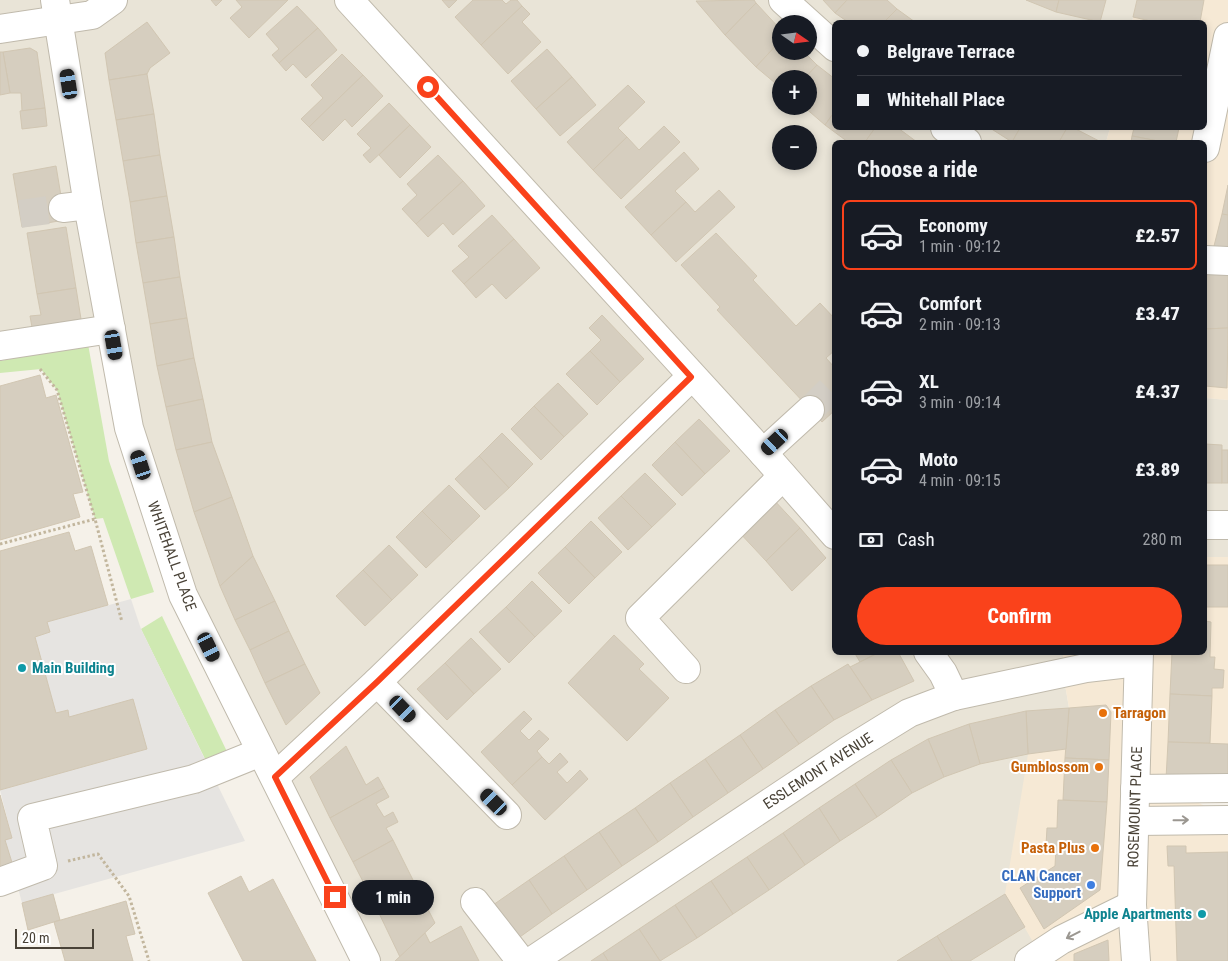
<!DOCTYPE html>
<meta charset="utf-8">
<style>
body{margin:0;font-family:"Roboto Condensed",sans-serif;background:#242831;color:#f1f3f6;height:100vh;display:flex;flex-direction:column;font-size:19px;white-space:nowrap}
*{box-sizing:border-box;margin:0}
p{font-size:16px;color:#9ea1a6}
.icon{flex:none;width:28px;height:28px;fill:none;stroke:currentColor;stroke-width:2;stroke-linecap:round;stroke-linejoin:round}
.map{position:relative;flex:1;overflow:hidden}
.details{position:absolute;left:832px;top:140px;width:375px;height:515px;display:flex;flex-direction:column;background:#171b24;border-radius:8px;box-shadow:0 2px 8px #0003}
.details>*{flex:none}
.hud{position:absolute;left:832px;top:20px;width:375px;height:110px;border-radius:8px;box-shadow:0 2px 8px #0003;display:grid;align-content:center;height:110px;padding:0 25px;background:#171b24}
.needle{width:32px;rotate:104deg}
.fabs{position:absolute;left:772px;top:15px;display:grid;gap:10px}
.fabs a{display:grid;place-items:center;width:45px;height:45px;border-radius:50%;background:#171b24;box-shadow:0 2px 8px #0003;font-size:25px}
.scale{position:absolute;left:15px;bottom:12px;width:79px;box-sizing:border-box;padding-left:5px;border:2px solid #494237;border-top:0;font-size:14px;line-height:18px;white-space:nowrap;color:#494237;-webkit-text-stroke:4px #fff;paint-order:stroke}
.end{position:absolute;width:22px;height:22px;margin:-11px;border:6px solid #fa421b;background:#fff;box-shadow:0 0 0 2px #fff}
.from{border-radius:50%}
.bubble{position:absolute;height:35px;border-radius:18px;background:#171b24;box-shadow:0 2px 8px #0003;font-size:16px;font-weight:800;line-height:35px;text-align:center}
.car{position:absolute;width:15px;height:30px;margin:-15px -8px;border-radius:6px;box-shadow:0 0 4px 1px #0007;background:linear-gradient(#222 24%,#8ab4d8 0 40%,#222 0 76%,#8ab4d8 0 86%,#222 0)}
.hud b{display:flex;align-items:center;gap:18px;height:48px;font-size:19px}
.hud b+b{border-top:1px solid #363941}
.hud i{width:12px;height:12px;background:#f1f3f6}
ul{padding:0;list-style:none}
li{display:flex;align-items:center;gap:15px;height:70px;margin:0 10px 8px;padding:0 15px;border:2px solid transparent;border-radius:8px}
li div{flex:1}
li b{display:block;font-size:19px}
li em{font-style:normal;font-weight:800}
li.active{border-color:#fa421b}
li>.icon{width:45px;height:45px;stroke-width:1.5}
h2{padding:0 25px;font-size:22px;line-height:60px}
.pay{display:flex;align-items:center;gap:12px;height:55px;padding:0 25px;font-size:19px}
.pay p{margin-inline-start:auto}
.action{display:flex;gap:10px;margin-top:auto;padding:10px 25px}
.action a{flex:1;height:58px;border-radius:30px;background:#fa421b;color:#fff;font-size:20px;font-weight:800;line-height:58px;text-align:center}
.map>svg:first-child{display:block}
.residential{fill:#e9e4d7;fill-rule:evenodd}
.commercial{fill:#f6e9d5}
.green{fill:#cfe9b2}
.parking{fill:#e6e4e1}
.building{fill:#d6cebf;stroke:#d1c6b2}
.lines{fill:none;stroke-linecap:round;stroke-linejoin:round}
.minor-tunnel{stroke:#d3cec5;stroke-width:28;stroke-dasharray:28 14;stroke-linecap:butt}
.minor-casing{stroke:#c0baac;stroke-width:30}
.path{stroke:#c2b69d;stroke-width:3;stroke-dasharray:2.5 2.5;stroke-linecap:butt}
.minor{stroke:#fff;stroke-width:28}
.oneway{stroke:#9b9791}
.route{stroke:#fa421b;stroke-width:6}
.culture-dot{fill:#0f9aa8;stroke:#fff;stroke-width:2}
.food-dot{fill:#e8710a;stroke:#fff;stroke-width:2}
.shop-dot{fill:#3f7fe0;stroke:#fff;stroke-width:2}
.labels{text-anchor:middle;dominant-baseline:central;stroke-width:4;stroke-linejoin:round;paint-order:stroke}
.street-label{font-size:15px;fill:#494237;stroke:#fff}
.culture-label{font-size:15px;font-weight:bold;fill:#0d838f;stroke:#fff;text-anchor:start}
.food-label{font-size:15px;font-weight:bold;fill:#c56008;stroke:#fff;text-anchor:end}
.shop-label{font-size:15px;font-weight:bold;fill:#366cbe;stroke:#fff;text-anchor:end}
</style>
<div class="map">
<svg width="1228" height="961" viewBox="0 0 1228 961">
<rect width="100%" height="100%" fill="#f5f1e9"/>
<g class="residential">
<path d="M0,0H1137L1132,22H835V128H1110L1106,142H835V652L1063,653V673L1069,708L1066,749L1025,927L1040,954L1042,961H365L183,595L111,329L0,346ZM781,24H809V51H781ZM781,79H809V106H781ZM781,134H809V161H781Z"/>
<polygon points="1205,398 1228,400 1228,557 1205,557"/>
</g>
<g class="commercial">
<polygon points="1137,0 1228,0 1228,400 1205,398 1205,142 1106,142 1110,128 1205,128 1205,22 1132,22"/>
<polygon points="1205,557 1228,557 1228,784 1160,783 1228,818 1228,961 1042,961 1040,954 1005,894 1028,754 1066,749 1069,708 1063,673 1063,653 1205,652"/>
</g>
<g class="green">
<polygon points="88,344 109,461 154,592 131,599 103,518 95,519 57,390 41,369 0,373 0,361"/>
<polygon points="162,616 231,760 210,769 141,629"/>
</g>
<polygon class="parking" points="131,599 141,629 245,841 22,903 5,840 12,838 0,790 146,749 69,717 67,710 56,713 35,637 50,632 47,622"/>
<g class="building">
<polygon points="211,0 222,0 216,6"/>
<polygon points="236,0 288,0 249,38 230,18 242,7"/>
<polygon points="442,0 457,0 449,8"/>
<polygon points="473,0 502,0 506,4 511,0 517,0 522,6 481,45 455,17"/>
<polygon points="754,0 756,3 725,35 696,1"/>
<polygon points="823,0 847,0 835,13"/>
<polygon points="847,0 887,0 897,9 884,22 848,22 835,13"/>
<polygon points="1026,0 1059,0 1056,12"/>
<polygon points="1059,0 1106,0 1100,22 1056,12"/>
<polygon points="1137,0 1204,0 1200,22 1155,22 1133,17"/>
<polygon points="756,3 781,30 781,40 756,67 725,35"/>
<polygon points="297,6 318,28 279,63 272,55 279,49 266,34"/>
<polygon points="522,6 530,14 522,22 541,42 508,74 481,45"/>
<polygon points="897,9 915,22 884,22"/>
<polygon points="147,22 170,53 150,68 147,74 109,80 105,53"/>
<polygon points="318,28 337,50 306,78 293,64 286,71 279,63"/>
<polygon points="781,40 781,51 803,51 817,65 804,79 781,79 781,88 756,67"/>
<polygon points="30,48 37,52 45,108 22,111 21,93 10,93 3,52"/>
<polygon points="547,49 572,77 536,109 511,81"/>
<polygon points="0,52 3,52 10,93 0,95"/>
<polygon points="342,54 363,75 309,127 301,119 323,98 311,85"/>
<polygon points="817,65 835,79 835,111 825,125 803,106 809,106 809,79 804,79"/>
<polygon points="147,74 154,114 116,120 109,80"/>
<polygon points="363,75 383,96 352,127 345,119 323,141 309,127"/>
<polygon points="572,77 596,105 560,136 536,109"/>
<polygon points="628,85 645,102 618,128 627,137 593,170 567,142"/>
<polygon points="389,103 410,125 370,163 363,155 371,148 357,134"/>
<polygon points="45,108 47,126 22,129 20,111"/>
<polygon points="835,111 835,128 875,128 865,142 848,142 825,125"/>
<polygon points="154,114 160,155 123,161 116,120"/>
<polygon points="410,125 431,147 400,178 379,155"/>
<polygon points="664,126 680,142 621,199 593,170 627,137 639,150"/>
<polygon points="875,128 898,128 917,142 865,142"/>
<polygon points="990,128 1020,128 1012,142"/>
<polygon points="1020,128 1067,128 1059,142 1012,142"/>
<polygon points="1067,128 1074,128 1101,142 1059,142"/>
<polygon points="1134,128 1179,128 1176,142 1163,142 1132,136"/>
<polygon points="1132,136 1163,142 1131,142"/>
<polygon points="684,152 699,169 675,191 686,202 651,235 625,207"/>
<polygon points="160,155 167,196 130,202 123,161"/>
<polygon points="438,155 463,181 416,224 402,209 417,195 407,184"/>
<polygon points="56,166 65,220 22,227 13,174"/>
<polygon points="463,181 485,206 453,235 443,223 428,237 416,224"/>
<polygon points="1228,185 1228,215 1222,214"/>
<polygon points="719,190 735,207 676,262 651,235 686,202 695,212"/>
<polygon points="167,196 174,237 136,243 130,202"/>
<polygon points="1222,214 1228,215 1228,250 1213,250"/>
<polygon points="492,215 514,239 464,284 452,271 469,257 458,246"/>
<polygon points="66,227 76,288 37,294 27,233"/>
<polygon points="716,233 757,276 753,280 796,326 820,303 835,319 835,350 826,358 835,368 835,410 822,422 717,310 720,307 681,265"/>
<polygon points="174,237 180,277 143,283 136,243"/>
<polygon points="514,239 540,268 506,299 492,284 476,298 464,284"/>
<polygon points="1208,269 1228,270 1228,328 1205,329 1205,285"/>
<polygon points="180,277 187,318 150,324 143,283"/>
<polygon points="76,288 81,319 32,327 30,316 41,315 37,294"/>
<polygon points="602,315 644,359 620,382 590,351 601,340 589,328"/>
<polygon points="187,318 194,358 157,366 150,324"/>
<polygon points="1228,328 1227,388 1205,386 1205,329"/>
<polygon points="590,351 620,382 597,405 566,374"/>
<polygon points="194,358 203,399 166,407 157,366"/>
<polygon points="40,375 46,398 56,395 83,492 73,494 80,517 0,540 0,386"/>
<polygon points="558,383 588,414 564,437 534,406"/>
<polygon points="203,399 212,442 176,450 166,407"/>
<polygon points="534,406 564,437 541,460 511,429"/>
<polygon points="699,419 730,451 705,474 675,442"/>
<polygon points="502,433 533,464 509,488 479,456"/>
<polygon points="212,442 232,497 194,512 176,450"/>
<polygon points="675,442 705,474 682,496 652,465"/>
<polygon points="1205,444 1222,445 1222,483 1205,483"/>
<rect x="1222" y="450" width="6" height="33"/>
<polygon points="479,456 509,488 485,510 455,479"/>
<polygon points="645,473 676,504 652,527 621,496"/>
<polygon points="449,485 480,516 453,542 422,511"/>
<polygon points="621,496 652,527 628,550 598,518"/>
<polygon points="232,497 253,556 220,586 194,512"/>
<polygon points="773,499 800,528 766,561 738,531"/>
<polygon points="422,511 453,542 426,568 396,537"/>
<polygon points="591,521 622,552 595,578 565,547"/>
<polygon points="800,528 826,558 792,591 766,561"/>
<polygon points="69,532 75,551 91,546 108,605 47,622 50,632 35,637 56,713 68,710 69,717 133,699 147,749 0,790 0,551"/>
<polygon points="389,545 418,575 392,600 363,570"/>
<polygon points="565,547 595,578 569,604 538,573"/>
<polygon points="253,556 275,601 235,620 220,586"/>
<rect x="1205" y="565" width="23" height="42"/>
<polygon points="363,570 392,600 365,626 336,596"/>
<polygon points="532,581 562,611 535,637 506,607"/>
<polygon points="275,601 289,631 250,650 235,620"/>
<polygon points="506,607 535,637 509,663 479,632"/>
<polygon points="1205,621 1211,622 1210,657 1215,657 1214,669 1224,670 1223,688 1212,688 1212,696 1170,694 1172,652 1205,652"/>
<polygon points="289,631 305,664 265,683 250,650"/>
<polygon points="614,635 644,664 639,669 669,698 627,741 568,683"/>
<polygon points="471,638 501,669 474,694 445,663"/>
<polygon points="854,652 880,652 860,662"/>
<polygon points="880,652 898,652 914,681 872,700 850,667"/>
<polygon points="445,663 474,694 447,720 417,689"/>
<polygon points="305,664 320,693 286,725 265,683"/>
<polygon points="848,664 872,700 834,720 811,686"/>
<polygon points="811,686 834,720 799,744 775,710"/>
<polygon points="1170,694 1212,696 1210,743 1168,742"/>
<polygon points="1106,705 1111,712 1109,760 1065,758 1069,708"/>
<polygon points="1069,708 1066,749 1028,754 1026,711"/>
<polygon points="775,710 799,744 763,769 740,735"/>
<polygon points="524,711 532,719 520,731 529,740 539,730 549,739 537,751 542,757 512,785 481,752"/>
<polygon points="1026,711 1028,754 980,764 969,724"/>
<polygon points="969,724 980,764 944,777 928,739"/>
<polygon points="740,735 763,769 728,793 705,759"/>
<polygon points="928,739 944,777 912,793 891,760"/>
<polygon points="1168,742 1228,744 1228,782 1166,779"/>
<polygon points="346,746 366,785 378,777 384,788 330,818 310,777"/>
<polygon points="560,753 568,762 557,772 567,783 580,770 588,779 545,820 512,785 542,757 549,764"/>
<polygon points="1065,758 1109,760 1107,802 1063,800"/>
<polygon points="705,759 728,793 693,817 670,783"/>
<polygon points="891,760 912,793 877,817 855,784"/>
<polygon points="670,783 693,817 658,842 635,808"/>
<polygon points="855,784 877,817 840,841 819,808"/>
<polygon points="384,788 389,797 376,804 384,817 393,812 398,822 386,828 393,840 353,862 330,818"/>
<polygon points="0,795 12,838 5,840 14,869 0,873"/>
<polygon points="1058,800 1107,802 1100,890 1044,929 1020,888 1055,866 1056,847 1046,845 1047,828 1057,828"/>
<polygon points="635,808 658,842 622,866 599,832"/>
<polygon points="819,808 840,841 805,865 783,833"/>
<polygon points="599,832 622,866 587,890 564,856"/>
<polygon points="783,833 805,865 769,890 747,857"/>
<polygon points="393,840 416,886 376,907 353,862"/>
<polygon points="1167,846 1186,846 1186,853 1228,852 1228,961 1177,961 1174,866 1168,866"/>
<polygon points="564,856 587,890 552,914 529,880"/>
<polygon points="747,857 769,890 733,914 711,881"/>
<polygon points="241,876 249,892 273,879 316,961 243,961 208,893"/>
<polygon points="529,880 552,914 517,939 493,905"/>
<polygon points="711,881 733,914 697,938 675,905"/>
<polygon points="416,886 435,923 400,957 376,907"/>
<polygon points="53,894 60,920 28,930 22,903"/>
<polygon points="1005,894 1025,927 970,961 952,961 937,936"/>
<polygon points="126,901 135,934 126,936 133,961 65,961 54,922"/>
<polygon points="675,905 697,938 660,961 639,929"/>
<polygon points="461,926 479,961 395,961 425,933 430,943"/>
<polygon points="639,929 660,961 608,961 603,953"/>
<polygon points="937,936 952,961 897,961"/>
<polygon points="1108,940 1109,961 1074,961 1074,954"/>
<polygon points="603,953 608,961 591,961"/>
</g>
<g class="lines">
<g class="minor-tunnel">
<polyline points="20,214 63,208"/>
<polyline points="810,410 835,385"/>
</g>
<g class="minor-casing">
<g id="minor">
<polyline points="55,0 88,205 129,428 183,595 366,961"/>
<polyline points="349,0 763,453 835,535"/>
<polyline points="783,0 835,47"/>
<polyline points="0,29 92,15 113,0"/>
<polyline points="945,128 967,142"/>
<polyline points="1205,148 1228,37"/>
<polyline points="63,208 88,205"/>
<polyline points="1205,260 1228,261"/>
<polyline points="0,346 111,329"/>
<polyline points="763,453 810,410"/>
<polyline points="1205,525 1228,525"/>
<polyline points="928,652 943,673 954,696"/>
<polyline points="686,669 640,618 783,476"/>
<polyline points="377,682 507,815"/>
<polyline points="275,777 377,682 691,377"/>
<polyline points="1135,789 1228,788"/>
<polyline points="1135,821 1228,820"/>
<polyline points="0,882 43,866 32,818 194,779 261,752"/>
<polyline points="475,902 521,961"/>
<polyline points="532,961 849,750 909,713 954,696 1086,668 1138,662"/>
<polyline points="1029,961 1061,940 1132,905"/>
<polyline points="1136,961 1132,905 1139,652"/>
</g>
</g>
<g class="path">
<polyline points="40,369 57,390 95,519"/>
<polyline points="0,544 95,519 122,622"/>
<polyline points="68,861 98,854 129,896 149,961"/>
</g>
<use href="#minor" class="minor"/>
</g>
<defs><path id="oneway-shaft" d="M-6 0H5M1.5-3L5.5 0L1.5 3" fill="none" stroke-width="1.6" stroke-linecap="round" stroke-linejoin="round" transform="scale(1.25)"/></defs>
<g class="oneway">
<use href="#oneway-shaft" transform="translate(1181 820) rotate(-1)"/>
<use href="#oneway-shaft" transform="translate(1073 935) rotate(153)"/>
</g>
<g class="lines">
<polyline class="route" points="335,897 275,777 377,682 691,377 428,87"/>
</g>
<g class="culture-dot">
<circle cx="22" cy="668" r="5"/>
<circle cx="1202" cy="914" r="5"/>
</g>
<g class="food-dot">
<circle cx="1103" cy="713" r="5"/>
<circle cx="1099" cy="767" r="5"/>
<circle cx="1095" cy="848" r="5"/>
</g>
<circle class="shop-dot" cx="1091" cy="885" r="5"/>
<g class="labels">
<g class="street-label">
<text transform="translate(172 556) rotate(70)">WHITEHALL PLACE</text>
<text transform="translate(818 771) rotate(-33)">ESSLEMONT AVENUE</text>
<text transform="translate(1135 807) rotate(-88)">ROSEMOUNT PLACE</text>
</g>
<g class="culture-label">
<text x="32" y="668">Main Building</text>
<text x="1192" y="914" text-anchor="end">Apple Apartments</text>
</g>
<g class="food-label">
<text x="1113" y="713" text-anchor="start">Tarragon</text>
<text x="1089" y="767">Gumblossom</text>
<text x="1085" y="848">Pasta Plus</text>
</g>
<g class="shop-label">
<text x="1081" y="876">CLAN Cancer<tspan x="1081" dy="17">Support</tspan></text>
</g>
</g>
</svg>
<div class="fabs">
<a><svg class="needle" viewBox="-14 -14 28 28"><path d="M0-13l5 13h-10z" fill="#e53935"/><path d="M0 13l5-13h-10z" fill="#9ea1a6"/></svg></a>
<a>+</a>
<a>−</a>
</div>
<div class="scale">20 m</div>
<i class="end from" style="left:428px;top:87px"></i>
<i class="end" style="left:335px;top:897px"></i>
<div class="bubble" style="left:352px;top:880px;width:82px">1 min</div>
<i class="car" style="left:69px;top:84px;rotate:351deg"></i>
<i class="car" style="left:114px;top:345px;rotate:170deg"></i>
<i class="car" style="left:775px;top:442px;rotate:227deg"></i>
<i class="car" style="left:141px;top:465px;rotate:342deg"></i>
<i class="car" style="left:209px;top:647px;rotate:154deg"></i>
<i class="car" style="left:403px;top:709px;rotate:136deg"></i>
<i class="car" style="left:494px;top:802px;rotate:315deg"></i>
<div class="hud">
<b><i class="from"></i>Belgrave Terrace</b>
<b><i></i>Whitehall Place</b>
</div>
<section class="details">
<h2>Choose a ride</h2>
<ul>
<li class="active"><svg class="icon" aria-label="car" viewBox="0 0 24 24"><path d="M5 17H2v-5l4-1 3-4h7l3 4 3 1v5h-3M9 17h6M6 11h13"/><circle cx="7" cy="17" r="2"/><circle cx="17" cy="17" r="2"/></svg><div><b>Economy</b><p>1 min · 09:12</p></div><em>£2.57</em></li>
<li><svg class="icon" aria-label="car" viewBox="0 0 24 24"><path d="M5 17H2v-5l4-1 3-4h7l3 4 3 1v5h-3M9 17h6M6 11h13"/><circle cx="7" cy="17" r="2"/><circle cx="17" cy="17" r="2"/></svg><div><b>Comfort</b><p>2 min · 09:13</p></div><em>£3.47</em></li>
<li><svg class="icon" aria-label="car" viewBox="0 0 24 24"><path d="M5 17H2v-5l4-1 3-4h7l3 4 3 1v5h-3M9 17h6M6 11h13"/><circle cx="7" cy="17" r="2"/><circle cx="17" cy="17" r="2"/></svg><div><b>XL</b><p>3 min · 09:14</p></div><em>£4.37</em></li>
<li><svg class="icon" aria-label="car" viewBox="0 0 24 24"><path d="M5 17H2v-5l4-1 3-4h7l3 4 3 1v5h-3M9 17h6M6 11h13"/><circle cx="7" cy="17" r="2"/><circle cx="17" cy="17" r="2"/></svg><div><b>Moto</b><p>4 min · 09:15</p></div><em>£3.89</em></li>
</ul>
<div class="pay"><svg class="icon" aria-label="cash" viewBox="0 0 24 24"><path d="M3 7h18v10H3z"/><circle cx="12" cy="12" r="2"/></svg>Cash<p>280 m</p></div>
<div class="action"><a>Confirm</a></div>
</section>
</div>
